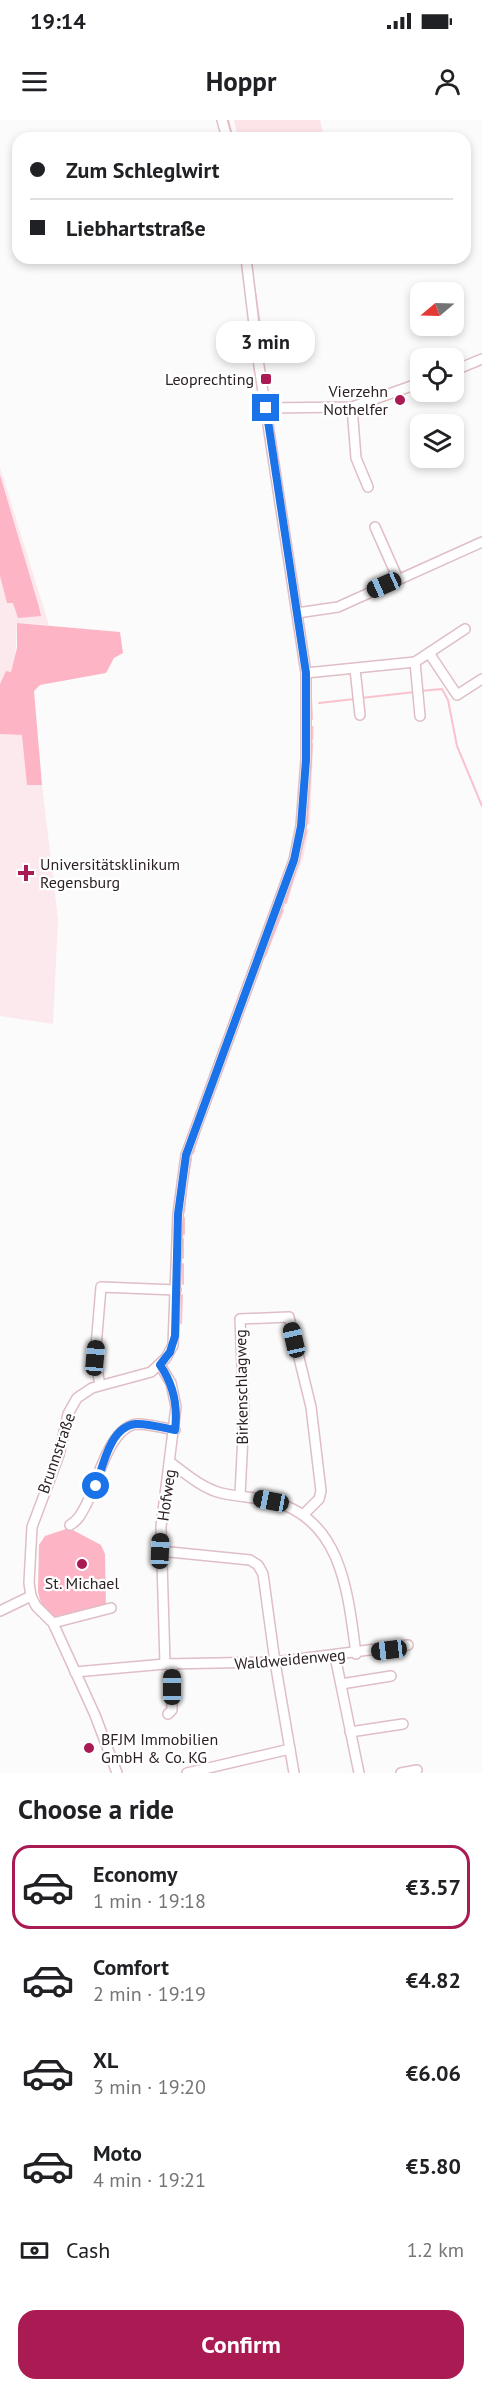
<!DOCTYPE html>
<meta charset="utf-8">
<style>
body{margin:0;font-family:"PT Sans",sans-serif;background:#f6f6f6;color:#202124;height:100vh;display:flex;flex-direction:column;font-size:22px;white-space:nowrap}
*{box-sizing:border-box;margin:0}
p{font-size:20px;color:#757577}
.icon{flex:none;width:33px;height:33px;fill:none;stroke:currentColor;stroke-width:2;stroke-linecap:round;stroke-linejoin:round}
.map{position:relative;height:1653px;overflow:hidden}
.details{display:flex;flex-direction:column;background:#fff;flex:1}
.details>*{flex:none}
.top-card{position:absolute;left:12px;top:12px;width:459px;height:132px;border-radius:18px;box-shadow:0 3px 9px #0003;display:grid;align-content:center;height:132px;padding:0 18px;background:#fff}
.needle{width:39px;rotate:251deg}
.tools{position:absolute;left:410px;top:162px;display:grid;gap:12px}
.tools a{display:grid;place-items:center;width:54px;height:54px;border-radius:12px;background:#fff;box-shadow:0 3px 9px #0003;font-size:30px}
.end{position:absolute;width:27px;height:27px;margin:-14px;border:8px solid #1a73e8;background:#fff;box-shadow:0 0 0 3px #fff}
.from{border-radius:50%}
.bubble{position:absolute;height:42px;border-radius:18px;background:#fff;box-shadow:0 3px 9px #0003;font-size:20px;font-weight:700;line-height:42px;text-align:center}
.car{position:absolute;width:18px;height:36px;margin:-18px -9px;border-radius:8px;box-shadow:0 0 4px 2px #0007;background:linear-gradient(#222 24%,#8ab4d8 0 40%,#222 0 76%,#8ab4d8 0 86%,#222 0)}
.top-card b{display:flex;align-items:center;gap:21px;height:57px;font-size:22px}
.top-card b+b{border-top:2px solid #e0e0e0}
.top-card i{width:15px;height:15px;background:#202124}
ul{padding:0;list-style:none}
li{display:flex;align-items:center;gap:18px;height:84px;margin:0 12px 9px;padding:0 6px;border:3px solid transparent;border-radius:18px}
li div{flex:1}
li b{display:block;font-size:22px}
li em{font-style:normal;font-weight:700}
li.on{border-color:#aa1a53}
li>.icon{width:54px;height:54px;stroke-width:1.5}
h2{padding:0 18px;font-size:27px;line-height:72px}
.pay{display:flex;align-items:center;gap:15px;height:66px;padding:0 18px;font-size:22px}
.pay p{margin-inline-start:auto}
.action{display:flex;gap:12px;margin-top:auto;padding:12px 18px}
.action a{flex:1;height:69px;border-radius:18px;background:#aa1a53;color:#fff;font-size:24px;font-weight:700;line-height:69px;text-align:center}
.status{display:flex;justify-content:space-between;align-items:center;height:42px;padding:0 30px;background:#fff;direction:ltr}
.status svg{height:16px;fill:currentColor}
header{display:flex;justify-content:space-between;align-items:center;height:78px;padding:0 18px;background:#fff;font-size:27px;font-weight:700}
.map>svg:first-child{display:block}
.built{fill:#fbe9ed}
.green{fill:#fde4e9}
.forest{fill:#fdb4c5}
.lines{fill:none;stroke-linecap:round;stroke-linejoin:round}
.stream{stroke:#fac2ce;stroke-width:2}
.minor-casing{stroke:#dfbec5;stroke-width:12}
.minor{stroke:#fff;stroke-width:9}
.route{stroke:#1a73e8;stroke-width:8}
.poi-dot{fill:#aa1a53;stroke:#fff;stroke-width:2}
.labels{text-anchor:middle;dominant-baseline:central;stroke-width:4.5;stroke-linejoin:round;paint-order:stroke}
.poi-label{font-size:16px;fill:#2d2124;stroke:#fff;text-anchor:end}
.street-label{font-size:16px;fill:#2d2124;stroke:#fff}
</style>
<div class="status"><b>19:14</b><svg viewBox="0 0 49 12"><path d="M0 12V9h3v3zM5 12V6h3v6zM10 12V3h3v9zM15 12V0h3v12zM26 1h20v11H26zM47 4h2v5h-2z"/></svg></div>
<header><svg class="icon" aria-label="menu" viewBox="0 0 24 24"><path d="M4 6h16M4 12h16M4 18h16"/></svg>Hoppr<svg class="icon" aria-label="person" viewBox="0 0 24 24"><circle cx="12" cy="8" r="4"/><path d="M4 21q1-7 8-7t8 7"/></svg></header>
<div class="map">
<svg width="482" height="1653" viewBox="0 0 482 1653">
<rect width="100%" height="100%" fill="#fbfbfb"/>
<g class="built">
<polygon points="0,347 49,505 17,503 15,540 11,552 6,551 0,564"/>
<polygon points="0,614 23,615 27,665 42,665 58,799 53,904 0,896"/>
</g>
<g class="green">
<polygon points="234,0 320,0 324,18 238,18"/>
<polygon points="310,606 314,606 310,704 304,703"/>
<polygon points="303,708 309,709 303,738 266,836 262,834"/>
</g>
<g class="forest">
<polygon points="0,355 39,487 41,496 18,498 13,483 7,483 0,456"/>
<polygon points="17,503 120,512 123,533 114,538 106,553 40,565 34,571 42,665 27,665 22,615 0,614 0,564 6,551 11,552 17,528"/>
<polygon points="69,1408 101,1425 105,1434 106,1487 54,1500 41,1483 38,1472 39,1425 45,1416"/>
</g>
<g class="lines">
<g class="stream">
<polyline points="228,0 232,15"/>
<polyline points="252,152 265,238"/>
<polyline points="310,557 312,599"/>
<polyline points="420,571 442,569 448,580 457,626 482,686"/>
<polyline points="361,578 415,572"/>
<polyline points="319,583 355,579"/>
<polyline points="312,619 312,607"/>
<polyline points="307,704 312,624"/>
<polyline points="286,783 306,712"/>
<polyline points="265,836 283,790"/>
<polyline points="239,903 261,845"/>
<polyline points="193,1033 199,1012"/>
<polyline points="188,1056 191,1039"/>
<polyline points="184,1092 186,1071"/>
<polyline points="184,1114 184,1098"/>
<polyline points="183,1138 183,1119"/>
<polyline points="183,1164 183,1144"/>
<polyline points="181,1203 182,1175"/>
</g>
<g class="minor-casing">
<g id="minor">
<polyline points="222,0 227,18"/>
<polyline points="453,251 482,239"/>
<polyline points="352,287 356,338 368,367"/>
<polyline points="266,288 352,287 420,263"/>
<polyline points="375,407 398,459"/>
<polyline points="297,493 338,487 482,422"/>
<polyline points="429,533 457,575 482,559"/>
<polyline points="415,542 420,596"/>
<polyline points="355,549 360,595"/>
<polyline points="306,553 415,542 465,509"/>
<polyline points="160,1245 171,1263 176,1287 161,1407 165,1544"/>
<polyline points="100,1265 95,1238 101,1167 176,1170"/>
<path d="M170,1342C186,1354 202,1368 221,1373C238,1377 255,1377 271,1381C342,1398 348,1473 356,1534"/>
<polyline points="240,1375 244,1295 240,1199 289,1197 311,1287 321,1371 319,1379 304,1394"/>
<path d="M70,1405C79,1400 82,1392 87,1383C97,1362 110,1305 138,1304C149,1304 163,1308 175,1310"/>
<polyline points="160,1431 250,1440 258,1445 263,1454 275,1542 294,1653"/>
<polyline points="0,1491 31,1476"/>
<polyline points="53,1503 111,1488"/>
<polyline points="335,1536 359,1653"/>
<polyline points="75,1552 165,1544 275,1542 408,1525"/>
<polyline points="341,1564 391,1556"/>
<polyline points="168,1594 172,1590 172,1544"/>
<polyline points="350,1612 403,1604"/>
<polyline points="117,1653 95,1595 53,1503 36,1486 31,1476 29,1463 32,1407 59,1335 68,1294 77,1278 92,1268 151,1252 166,1238 173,1225 178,1094 186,1035 294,740 301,706 306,640 306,553 259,246 246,138"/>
<polyline points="187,1653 290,1629"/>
<polyline points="401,1653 417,1650"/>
</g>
</g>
<use href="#minor" class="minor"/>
</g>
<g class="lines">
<path class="route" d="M96,1366C103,1346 110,1306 136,1304C148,1303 163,1308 175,1310C178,1286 174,1265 160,1245L170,1232L175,1216L178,1094L186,1035L294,740L301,706L306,640V553L266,288"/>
</g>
<g class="poi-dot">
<rect x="260" y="253" width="12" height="12" rx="3"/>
<circle cx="400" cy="280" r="6"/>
<path d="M23 744h6v6h6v6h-6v6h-6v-6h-6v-6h6z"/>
<circle cx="82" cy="1444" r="6"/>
<circle cx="89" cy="1628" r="6"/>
</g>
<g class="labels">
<g class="poi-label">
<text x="254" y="259">Leoprechting</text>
<text x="388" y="271">Vierzehn<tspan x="388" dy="18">Nothelfer</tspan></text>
<text x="40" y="744" text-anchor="start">Universitätsklinikum<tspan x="40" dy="18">Regensburg</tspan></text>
<text x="82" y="1463" text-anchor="middle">St. Michael</text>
<text x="101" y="1619" text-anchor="start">BFJM Immobilien<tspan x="101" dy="18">GmbH &amp; Co. KG</tspan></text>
</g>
<g class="street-label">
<text transform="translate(241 1267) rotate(-91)">Birkenschlagweg</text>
<text transform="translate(56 1333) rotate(-71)">Brunnstraße</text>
<text transform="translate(166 1375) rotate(-82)">Hofweg</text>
<text transform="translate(290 1539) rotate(-5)">Waldweidenweg</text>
</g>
</g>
</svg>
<div class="tools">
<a><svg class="needle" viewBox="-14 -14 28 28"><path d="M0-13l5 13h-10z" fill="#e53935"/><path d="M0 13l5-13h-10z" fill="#757577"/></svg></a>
<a><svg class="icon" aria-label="locate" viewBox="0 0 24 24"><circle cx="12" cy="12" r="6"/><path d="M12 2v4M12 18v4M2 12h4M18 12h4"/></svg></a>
<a><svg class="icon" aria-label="layers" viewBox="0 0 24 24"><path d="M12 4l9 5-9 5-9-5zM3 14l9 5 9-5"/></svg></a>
</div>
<i class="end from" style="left:96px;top:1366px"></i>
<i class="end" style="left:266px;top:288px"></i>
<div class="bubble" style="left:216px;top:201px;width:99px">3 min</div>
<i class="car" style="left:384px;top:465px;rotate:246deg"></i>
<i class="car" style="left:294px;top:1220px;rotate:347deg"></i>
<i class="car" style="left:95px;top:1238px;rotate:5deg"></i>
<i class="car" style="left:271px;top:1381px;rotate:281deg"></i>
<i class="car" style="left:160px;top:1431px;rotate:2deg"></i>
<i class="car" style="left:389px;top:1530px;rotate:263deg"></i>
<i class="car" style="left:172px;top:1567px;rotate:0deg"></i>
<div class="top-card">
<b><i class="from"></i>Zum Schleglwirt</b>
<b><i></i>Liebhartstraße</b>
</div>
</div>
<section class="details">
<h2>Choose a ride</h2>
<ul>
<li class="on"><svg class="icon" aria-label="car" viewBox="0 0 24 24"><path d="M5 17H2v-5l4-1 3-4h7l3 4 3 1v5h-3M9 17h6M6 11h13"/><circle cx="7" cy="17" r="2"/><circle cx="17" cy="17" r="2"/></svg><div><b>Economy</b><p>1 min · 19:18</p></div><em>€3.57</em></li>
<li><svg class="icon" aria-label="car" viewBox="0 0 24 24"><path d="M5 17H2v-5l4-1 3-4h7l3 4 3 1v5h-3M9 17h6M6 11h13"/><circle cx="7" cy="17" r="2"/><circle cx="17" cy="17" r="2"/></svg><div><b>Comfort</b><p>2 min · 19:19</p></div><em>€4.82</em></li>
<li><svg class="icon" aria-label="car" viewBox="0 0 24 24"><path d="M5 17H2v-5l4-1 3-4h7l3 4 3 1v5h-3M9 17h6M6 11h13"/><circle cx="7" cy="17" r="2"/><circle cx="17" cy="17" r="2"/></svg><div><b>XL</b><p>3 min · 19:20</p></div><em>€6.06</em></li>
<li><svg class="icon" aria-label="car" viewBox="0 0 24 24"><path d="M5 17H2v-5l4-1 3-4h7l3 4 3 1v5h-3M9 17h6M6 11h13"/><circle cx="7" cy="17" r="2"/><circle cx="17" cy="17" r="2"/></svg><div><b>Moto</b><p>4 min · 19:21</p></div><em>€5.80</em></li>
</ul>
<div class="pay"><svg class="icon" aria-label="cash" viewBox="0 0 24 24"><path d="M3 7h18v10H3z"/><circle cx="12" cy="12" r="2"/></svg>Cash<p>1.2 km</p></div>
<div class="action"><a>Confirm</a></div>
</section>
